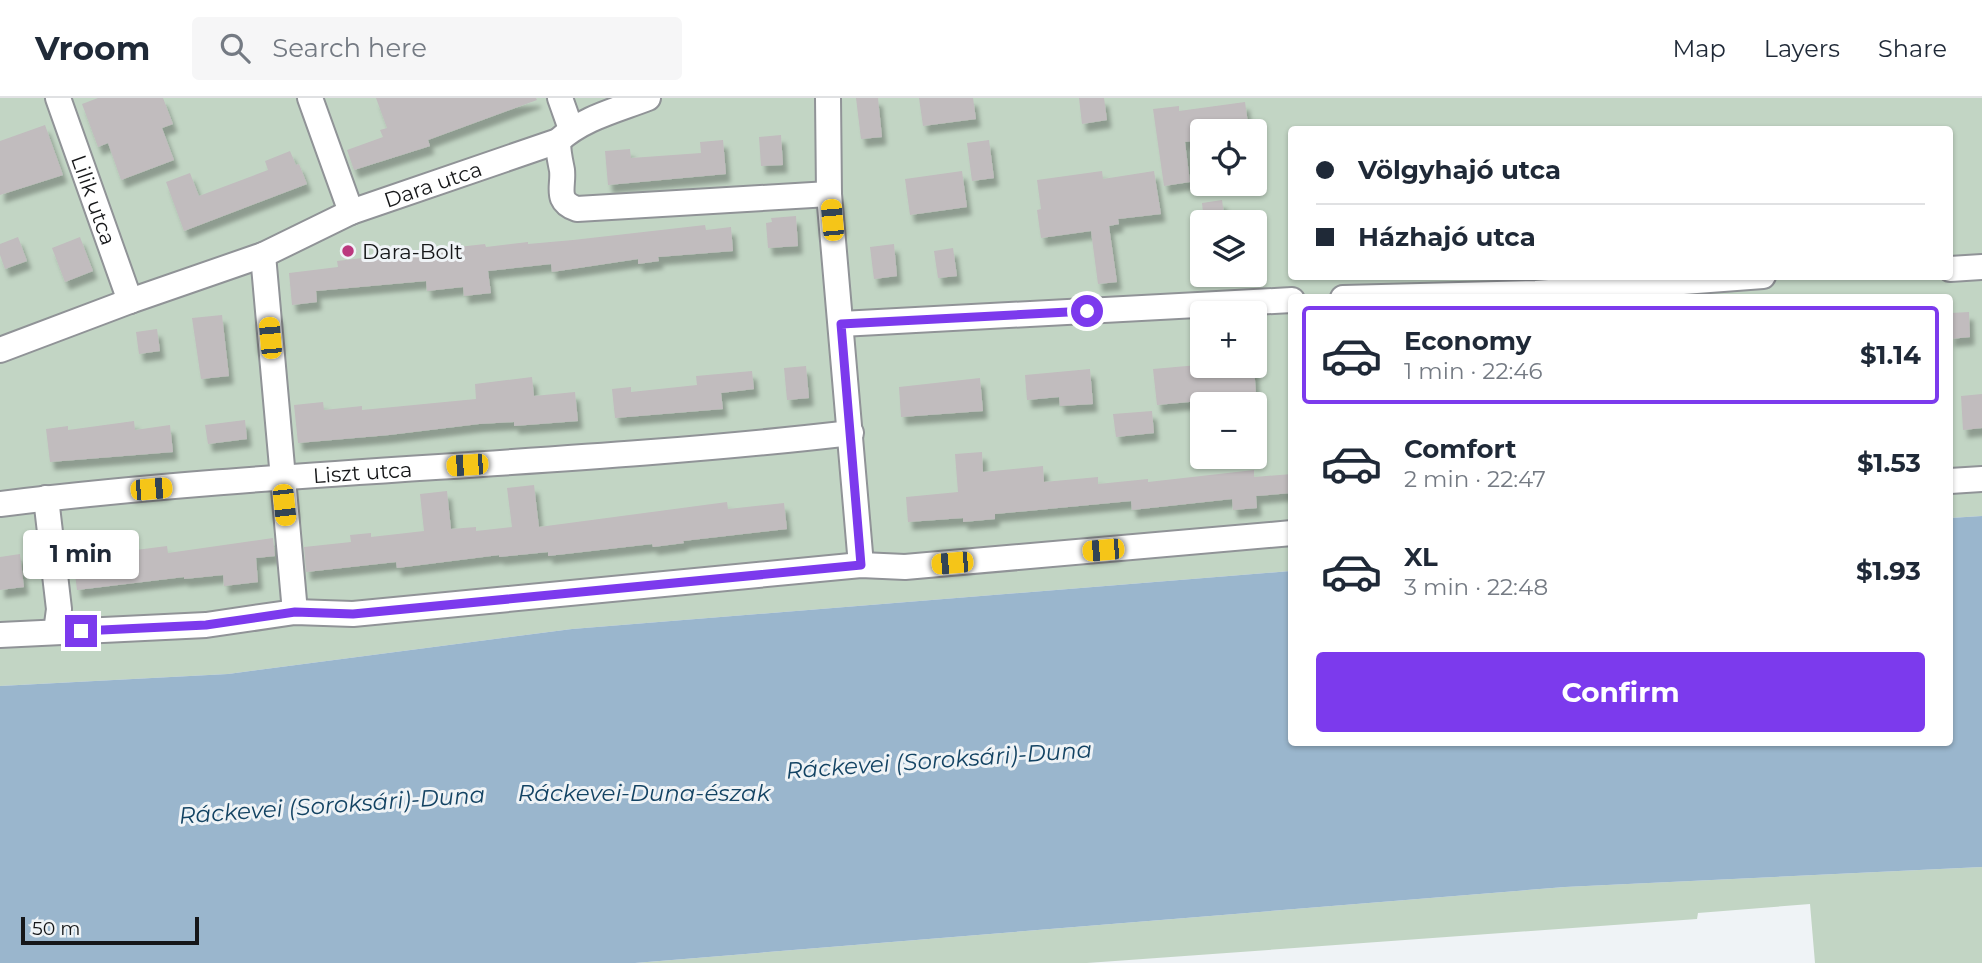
<!DOCTYPE html>
<meta charset="utf-8">
<style>
body{margin:0;font-family:Montserrat,sans-serif;background:#f6f6f7;color:#1f2937;height:100vh;display:flex;flex-direction:column;font-size:26px;white-space:nowrap}
*{box-sizing:border-box;margin:0}
p{font-size:23px;color:#747a83}
.icon{flex:none;width:38px;height:38px;fill:none;stroke:currentColor;stroke-width:2;stroke-linecap:round;stroke-linejoin:round}
.map{position:relative;flex:1;overflow:hidden}
.side{position:absolute;left:1288px;top:196px;width:665px;height:452px;display:flex;flex-direction:column;background:#fff;border-radius:7px;box-shadow:0 2px 5px #0004}
.side>*{flex:none}
.top-card{position:absolute;left:1288px;top:28px;width:665px;height:154px;border-radius:7px;box-shadow:0 2px 5px #0004;display:grid;align-content:center;height:154px;padding:0 28px;background:#fff}
.buttons{position:absolute;left:1190px;top:21px;display:grid;gap:14px}
.buttons a{display:grid;place-items:center;width:77px;height:77px;border-radius:7px;background:#fff;box-shadow:0 2px 5px #0004;font-size:35px}
.scale{position:absolute;left:21px;bottom:18px;width:178px;box-sizing:border-box;padding-left:7px;border:4px solid #161719;border-top:0;font-size:19px;line-height:24px;white-space:nowrap;color:#161719;-webkit-text-stroke:5px #eff3f6;paint-order:stroke}
.end{position:absolute;width:32px;height:32px;margin:-16px;border:9px solid #7c3aed;background:#fff;box-shadow:0 0 0 4px #fff}
.from{border-radius:50%}
.bubble{position:absolute;height:49px;border-radius:7px;background:#fff;box-shadow:0 2px 5px #0004;font-size:23px;font-weight:700;line-height:49px;text-align:center}
.car{position:absolute;width:21px;height:42px;margin:-21px -10px;border-radius:9px;box-shadow:0 0 5px 2px #0007;background:linear-gradient(#f5c518 24%,#345 0 40%,#f5c518 0 76%,#345 0 86%,#f5c518 0)}
.top-card b{display:flex;align-items:center;gap:24px;height:66px;font-size:26px}
.top-card b+b{border-top:2px solid #e0e1e3}
.top-card i{width:18px;height:18px;background:#1f2937}
ul{padding:12px 0 0;list-style:none}
li{display:flex;align-items:center;gap:21px;height:98px;margin:0 14px 10px;padding:0 14px;border:4px solid transparent;border-radius:7px}
li div{flex:1}
li b{display:block;font-size:26px}
li em{font-style:normal;font-weight:700}
li.on{border-color:#7c3aed}
li>.icon{width:63px;height:63px;stroke-width:1.5}
.action{display:flex;gap:14px;margin-top:auto;padding:14px 28px}
.action a{flex:1;height:80px;border-radius:7px;background:#7c3aed;color:#fff;font-size:28px;font-weight:700;line-height:80px;text-align:center}
header{display:flex;align-items:center;gap:42px;box-sizing:border-box;height:98px;padding:0 35px;background:#fff;border-bottom:2px solid #e0e1e3}
header strong{font-size:33px}
nav{display:flex;gap:38px;margin-inline-start:auto;font-size:24px}
.search{width:490px;height:63px;background:#f6f6f7;display:flex;align-items:center;gap:18px;box-sizing:border-box;padding:0 24px;border-radius:7px;color:#747a83;font-size:26px}
.map>svg:first-child{display:block}
.green{fill:#c2d5c4;fill-rule:evenodd}
.water{fill:#9ab6cd}
.building{fill:#c1bcbe;filter:url(#shadow)}
.lines{fill:none;stroke-linecap:round;stroke-linejoin:round}
.street-casing{stroke:#909397;stroke-width:28}
.street{stroke:#fff;stroke-width:24}
.route{stroke:#7c3aed;stroke-width:9}
.poi-dot{fill:#bb387e;stroke:#eff3f6;stroke-width:2.5}
.labels{text-anchor:middle;dominant-baseline:central;stroke-width:6;stroke-linejoin:round;paint-order:stroke}
.street-label{font-size:21px;fill:#161719;stroke:#eff3f6}
.poi-label{font-size:21px;fill:#161719;stroke:#eff3f6;text-anchor:start}
.water-label{font-size:23px;font-style:italic;fill:#134363;stroke:#eff3f6}
</style>
<header>
<strong>Vroom</strong>
<div class="search"><svg class="icon" aria-label="search" viewBox="0 0 24 24"><circle cx="10" cy="10" r="6"/><path d="M15 15l6 6"/></svg>Search here</div>
<nav><a>Map</a><a>Layers</a><a>Share</a></nav>
</header>
<div class="map">
<svg width="1982" height="865" viewBox="0 0 1982 865">
<defs>
<filter id="shadow"><feDropShadow dx="4.5" dy="8" stdDeviation="2" flood-color="#0004"/></filter>
</defs>
<rect width="100%" height="100%" fill="#eff3f6"/>
<g class="green">
<path d="M0,0H1982V418L1950,420V200H1292L1291,473L572,531L228,576L0,588ZM1292,32H1950V178H1292ZM1202,33H1255V86H1202ZM1202,124H1255V177H1202ZM1202,215H1255V268H1202ZM1202,306H1255V359H1202Z"/>
<polygon points="1982,769 1982,865 1815,865 1810,806 1698,815 1697,821 1087,865 635,865 1565,789"/>
</g>
<polygon class="water" points="1982,418 1982,769 1565,789 635,865 0,865 0,588 228,576 572,531 1291,473 1292,644 1950,644 1950,420"/>
<g class="building">
<polygon points="98,0 163,0 173,26 162,30 174,62 121,82 108,45 98,49 82,6"/>
<polygon points="376,0 536,0 537,2 428,42 430,48 354,72 347,52 383,39 380,32 387,30"/>
<polygon points="856,0 878,0 882,39 861,41"/>
<polygon points="919,0 973,0 976,21 923,28"/>
<polygon points="1079,0 1104,0 1107,22 1082,26"/>
<polygon points="1245,4 1248,25 1212,30 1212,33 1202,33 1202,42 1185,44 1190,84 1164,88 1153,11 1179,8 1179,13"/>
<polygon points="45,27 63,77 0,97 0,43"/>
<polygon points="781,37 783,67 761,68 759,39"/>
<polygon points="723,42 726,76 608,87 605,53 630,51 631,60 701,55 700,44"/>
<polygon points="989,42 994,80 972,83 967,45"/>
<polygon points="290,53 296,67 299,66 307,86 184,133 166,84 190,75 199,98 268,72 265,63"/>
<polygon points="962,73 967,109 910,117 905,81"/>
<polygon points="1102,73 1103,81 1154,73 1161,116 1118,121 1119,126 1109,128 1117,184 1098,186 1091,133 1041,140 1037,112 1041,111 1037,82"/>
<polygon points="1222,102 1225,124 1204,124 1202,105"/>
<polygon points="796,118 798,148 768,150 766,125 772,124 771,120"/>
<polygon points="705,127 706,132 731,129 733,153 658,159 659,163 638,166 638,161 552,174 551,166 488,173 491,195 464,198 463,189 427,193 426,183 316,193 317,204 292,207 289,175 338,169 337,163 396,156 396,159 459,153 458,149 485,146 486,149 528,144 528,146 573,142"/>
<polygon points="18,139 27,163 5,171 0,157 0,146"/>
<polygon points="80,139 93,173 65,184 52,150"/>
<polygon points="894,146 897,178 874,181 870,149"/>
<polygon points="953,150 957,178 938,180 934,153"/>
<polygon points="1969,214 1970,239 1950,241 1950,215"/>
<polygon points="222,217 229,278 201,281 192,220"/>
<polygon points="157,231 160,253 139,256 136,234"/>
<polygon points="1198,267 1254,268 1256,296 1200,299 1200,303 1157,307 1153,271"/>
<polygon points="806,268 809,300 787,302 784,270"/>
<polygon points="1090,271 1093,306 1060,308 1059,299 1027,302 1025,277"/>
<polygon points="752,273 754,291 721,295 723,311 615,320 612,291 631,289 631,294 697,287 696,278"/>
<polygon points="532,279 534,298 575,294 578,323 514,328 514,324 479,326 389,337 298,345 294,307 323,304 324,312 362,308 362,312 476,301 475,286"/>
<polygon points="980,280 983,313 901,319 899,289"/>
<polygon points="1982,296 1982,330 1963,332 1961,298"/>
<polygon points="1152,313 1154,335 1116,339 1113,316"/>
<polygon points="245,322 247,341 208,346 205,327"/>
<polygon points="134,323 135,332 170,327 173,354 50,364 46,331 68,328 68,332"/>
<polygon points="982,354 983,374 1043,368 1044,384 1098,379 1098,386 1148,381 1148,384 1254,372 1254,379 1292,376 1292,395 1256,398 1257,410 1233,412 1232,401 1132,412 1131,403 995,416 995,421 963,424 963,420 908,424 906,399 958,394 955,356"/>
<polygon points="534,387 539,429 727,404 728,411 784,405 787,431 683,443 684,445 653,449 652,446 548,458 548,454 499,459 499,457 397,470 396,464 306,474 304,449 351,444 350,437 371,435 371,439 424,433 420,396 447,393 451,431 476,429 476,433 512,429 507,390"/>
<polygon points="273,440 275,458 256,460 258,484 224,488 223,477 184,481 184,479 77,492 73,460 167,448 168,455"/>
<polygon points="20,456 24,489 0,492 0,459"/>
</g>
<g class="lines">
<g class="street-casing">
<g id="street">
<path id="s1" d="M58,0L130,203"/>
<polyline points="310,0 351,114"/>
<polyline points="560,0 571,31"/>
<polyline points="828,0 829,96 861,467"/>
<path d="M558,43C558,54 560,62 562,72C564,89 554,103 577,111L829,96"/>
<polyline points="263,157 295,514"/>
<polyline points="1950,171 1982,169"/>
<polyline points="1343,200 1536,195 1763,178"/>
<polyline points="841,226 1292,202"/>
<path id="s2" d="M0,252L130,203L263,157L351,114L558,43C583,20 617,12 648,0"/>
<polyline points="1950,383 1982,381"/>
<polyline points="46,400 59,511 56,534"/>
<path id="s3" d="M0,406C283,371 568,368 851,335"/>
<polyline points="0,537 206,527 295,514 353,516 861,467 905,469 1292,435"/>
</g>
</g>
<use href="#street" class="street"/>
</g>
<g class="lines">
<polyline class="route" points="81,533 206,527 295,514 353,516 861,467 841,226 1087,213"/>
</g>
<circle class="poi-dot" cx="348" cy="153" r="7"/>
<g class="labels">
<g class="street-label">
<text stroke="none"><textPath href="#s2" startOffset="464">Dara utca</textPath></text>
<text stroke="none"><textPath href="#s1" startOffset="108">Lilik utca</textPath></text>
<text stroke="none"><textPath href="#s3" startOffset="364">Liszt utca</textPath></text>
</g>
<g class="poi-label">
<text x="362" y="153">Dara-Bolt</text>
</g>
<g class="water-label">
<text transform="translate(939 662) rotate(-4)">Ráckevei (Soroksári)-Duna</text>
<text x="644" y="695">Ráckevei-Duna-észak</text>
<text transform="translate(332 707) rotate(-4)">Ráckevei (Soroksári)-Duna</text>
</g>
</g>
</svg>
<div class="buttons">
<a><svg class="icon" aria-label="locate" viewBox="0 0 24 24"><circle cx="12" cy="12" r="6"/><path d="M12 2v4M12 18v4M2 12h4M18 12h4"/></svg></a>
<a><svg class="icon" aria-label="layers" viewBox="0 0 24 24"><path d="M12 4l9 5-9 5-9-5zM3 14l9 5 9-5"/></svg></a>
<a>+</a>
<a>−</a>
</div>
<div class="scale">50 m</div>
<i class="end from" style="left:1087px;top:213px"></i>
<i class="end" style="left:81px;top:533px"></i>
<div class="bubble" style="left:23px;top:432px;width:116px">1 min</div>
<i class="car" style="left:832px;top:122px;rotate:355deg"></i>
<i class="car" style="left:270px;top:240px;rotate:355deg"></i>
<i class="car" style="left:467px;top:367px;rotate:266deg"></i>
<i class="car" style="left:151px;top:391px;rotate:85deg"></i>
<i class="car" style="left:284px;top:407px;rotate:174deg"></i>
<i class="car" style="left:1103px;top:452px;rotate:265deg"></i>
<i class="car" style="left:952px;top:465px;rotate:265deg"></i>
<div class="top-card">
<b><i class="from"></i>Völgyhajó utca</b>
<b><i></i>Házhajó utca</b>
</div>
<section class="side">
<ul>
<li class="on"><svg class="icon" aria-label="car" viewBox="0 0 24 24"><path d="M5 17H2v-5l4-1 3-4h7l3 4 3 1v5h-3M9 17h6M6 11h13"/><circle cx="7" cy="17" r="2"/><circle cx="17" cy="17" r="2"/></svg><div><b>Economy</b><p>1 min · 22:46</p></div><em>$1.14</em></li>
<li><svg class="icon" aria-label="car" viewBox="0 0 24 24"><path d="M5 17H2v-5l4-1 3-4h7l3 4 3 1v5h-3M9 17h6M6 11h13"/><circle cx="7" cy="17" r="2"/><circle cx="17" cy="17" r="2"/></svg><div><b>Comfort</b><p>2 min · 22:47</p></div><em>$1.53</em></li>
<li><svg class="icon" aria-label="car" viewBox="0 0 24 24"><path d="M5 17H2v-5l4-1 3-4h7l3 4 3 1v5h-3M9 17h6M6 11h13"/><circle cx="7" cy="17" r="2"/><circle cx="17" cy="17" r="2"/></svg><div><b>XL</b><p>3 min · 22:48</p></div><em>$1.93</em></li>
</ul>
<div class="action"><a>Confirm</a></div>
</section>
</div>
